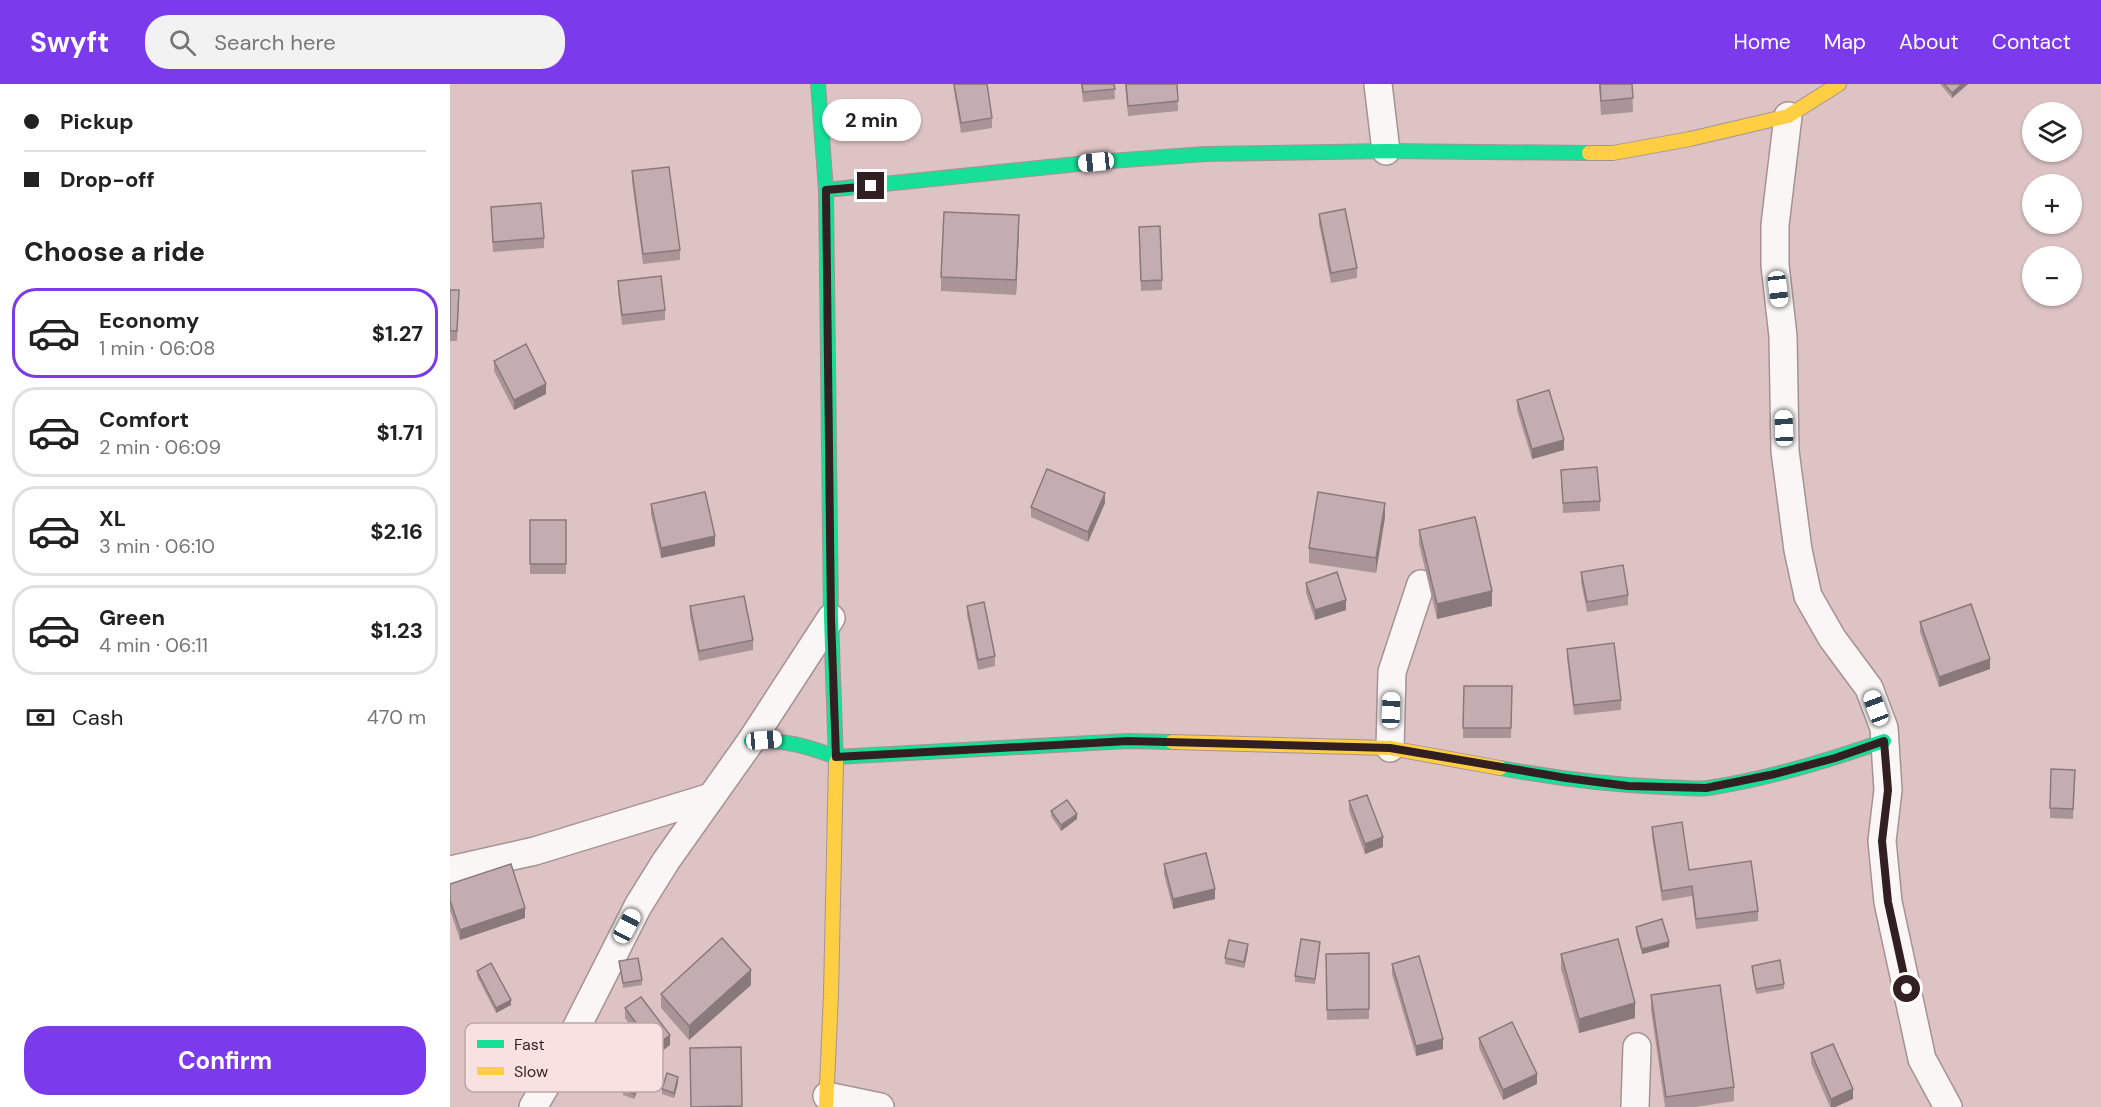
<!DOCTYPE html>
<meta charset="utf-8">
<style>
body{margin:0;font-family:"DM Sans",sans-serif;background:#f2f2f2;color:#222;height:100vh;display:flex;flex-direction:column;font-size:22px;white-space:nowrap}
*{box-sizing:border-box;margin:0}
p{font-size:20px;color:#767676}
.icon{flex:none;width:33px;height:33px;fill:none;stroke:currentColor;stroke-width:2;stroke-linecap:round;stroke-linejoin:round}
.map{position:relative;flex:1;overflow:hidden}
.sheet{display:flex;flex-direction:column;background:#fff;width:450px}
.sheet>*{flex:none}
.guide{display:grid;align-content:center;height:132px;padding:0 24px;background:#fff}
.buttons{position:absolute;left:1572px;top:18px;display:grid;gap:12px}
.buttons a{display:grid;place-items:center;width:60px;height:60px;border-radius:50%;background:#fff;box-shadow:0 2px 4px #0004;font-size:30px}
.end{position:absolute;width:27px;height:27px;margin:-14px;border:8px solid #311f21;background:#fff;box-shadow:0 0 0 3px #fff}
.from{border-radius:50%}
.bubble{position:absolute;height:42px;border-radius:21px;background:#fff;box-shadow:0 2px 4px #0004;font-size:20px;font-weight:700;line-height:42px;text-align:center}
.car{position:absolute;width:18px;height:36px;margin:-18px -9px;border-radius:8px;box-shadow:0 0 4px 2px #0007;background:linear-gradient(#fff 24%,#345 0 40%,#fff 0 76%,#345 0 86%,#fff 0)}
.guide b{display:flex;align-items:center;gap:21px;height:57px;font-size:22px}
.guide b+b{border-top:2px solid #e0e0e0}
.guide i{width:15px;height:15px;background:#222}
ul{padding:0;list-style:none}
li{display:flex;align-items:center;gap:18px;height:90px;margin:0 12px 9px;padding:0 12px;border:3px solid #e0e0e0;border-radius:24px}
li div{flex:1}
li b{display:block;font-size:22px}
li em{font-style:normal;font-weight:700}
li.active{border-color:#7c3aed}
li>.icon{width:54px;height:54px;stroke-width:1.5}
h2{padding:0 24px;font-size:27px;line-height:72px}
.pay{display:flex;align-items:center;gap:15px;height:66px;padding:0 24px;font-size:22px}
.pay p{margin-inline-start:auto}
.button{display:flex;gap:12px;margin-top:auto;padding:12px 24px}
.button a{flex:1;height:69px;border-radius:24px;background:#7c3aed;color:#fff;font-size:24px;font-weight:700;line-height:69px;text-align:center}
header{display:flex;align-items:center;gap:36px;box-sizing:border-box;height:84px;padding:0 30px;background:#7c3aed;color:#fff}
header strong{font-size:28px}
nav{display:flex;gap:33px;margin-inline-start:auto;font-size:21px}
.search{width:420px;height:54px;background:#f2f2f2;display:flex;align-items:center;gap:15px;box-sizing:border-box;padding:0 21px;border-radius:24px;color:#767676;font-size:22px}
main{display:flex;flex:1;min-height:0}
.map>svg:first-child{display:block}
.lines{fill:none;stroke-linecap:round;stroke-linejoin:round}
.street-casing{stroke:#a69294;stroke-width:30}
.fast-casing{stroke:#a69294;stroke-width:16}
.slow-casing{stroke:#a69294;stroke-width:16}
.street{stroke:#faf6f6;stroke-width:27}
.fast{stroke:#16e098;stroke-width:14}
.slow{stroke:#ffcf43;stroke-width:14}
.wall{fill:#a99598}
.shaded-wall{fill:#89797c}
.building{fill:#c4adb1;stroke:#89797c;stroke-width:1.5}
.route{stroke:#311f21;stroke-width:8}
.key{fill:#f9e0e1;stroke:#bda6a7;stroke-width:1.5}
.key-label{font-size:16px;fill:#311f21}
</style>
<header>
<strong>Swyft</strong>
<div class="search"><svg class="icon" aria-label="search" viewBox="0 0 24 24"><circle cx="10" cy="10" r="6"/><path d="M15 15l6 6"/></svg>Search here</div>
<nav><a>Home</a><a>Map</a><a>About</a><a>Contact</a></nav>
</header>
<main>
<section class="sheet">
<div class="guide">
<b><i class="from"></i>Pickup</b>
<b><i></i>Drop-off</b>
</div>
<h2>Choose a ride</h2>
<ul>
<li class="active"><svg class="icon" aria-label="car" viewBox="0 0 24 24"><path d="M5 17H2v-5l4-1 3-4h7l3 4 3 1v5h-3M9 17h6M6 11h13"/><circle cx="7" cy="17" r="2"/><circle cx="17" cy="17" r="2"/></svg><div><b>Economy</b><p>1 min · 06:08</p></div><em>$1.27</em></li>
<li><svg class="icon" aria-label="car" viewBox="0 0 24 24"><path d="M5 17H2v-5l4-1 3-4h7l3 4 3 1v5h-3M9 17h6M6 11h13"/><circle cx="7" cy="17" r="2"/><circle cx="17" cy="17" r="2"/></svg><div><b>Comfort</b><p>2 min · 06:09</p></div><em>$1.71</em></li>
<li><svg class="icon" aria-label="car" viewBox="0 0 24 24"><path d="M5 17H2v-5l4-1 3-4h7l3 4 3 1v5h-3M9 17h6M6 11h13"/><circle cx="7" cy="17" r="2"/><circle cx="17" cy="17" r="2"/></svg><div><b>XL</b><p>3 min · 06:10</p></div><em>$2.16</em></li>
<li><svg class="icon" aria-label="car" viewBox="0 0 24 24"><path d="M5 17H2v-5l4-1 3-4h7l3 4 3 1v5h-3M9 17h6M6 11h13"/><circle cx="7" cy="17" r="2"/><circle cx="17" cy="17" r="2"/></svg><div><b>Green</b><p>4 min · 06:11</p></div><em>$1.23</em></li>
</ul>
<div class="pay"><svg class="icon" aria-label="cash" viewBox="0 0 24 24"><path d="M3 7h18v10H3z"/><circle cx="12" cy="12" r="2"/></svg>Cash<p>470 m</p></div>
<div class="button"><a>Confirm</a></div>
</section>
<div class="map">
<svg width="1651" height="1023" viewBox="0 0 1651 1023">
<rect width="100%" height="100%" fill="#dec3c5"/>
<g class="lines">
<g class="street-casing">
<g id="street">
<polyline points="928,0 936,67"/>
<polyline points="1338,32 1325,141 1325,181 1333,252 1335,367 1348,466 1358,512 1382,554 1419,604 1434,644 1438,706 1432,757 1438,818 1472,975 1498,1023"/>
<polyline points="940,664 942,588 971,500"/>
<polyline points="0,786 85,767 261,713"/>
<polyline points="377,1012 430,1023"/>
<polyline points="83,1023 105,986 188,822 216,777 301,657 381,534"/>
<polyline points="1185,1023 1187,963"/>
</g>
</g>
<g class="fast-casing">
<g id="fast">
<polyline points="368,0 376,106 381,534 386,678"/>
<polyline points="376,106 647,78 755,70 936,67 1139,69"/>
<path d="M301,657C332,655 357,662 386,673L678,657L722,658"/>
<path d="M1050,684C1104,694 1158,701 1213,703C1227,703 1244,706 1258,704C1318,695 1377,677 1434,657"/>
</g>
</g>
<g class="slow-casing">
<g id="slow">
<polyline points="1139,69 1163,69 1240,55 1338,32 1389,0"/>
<polyline points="722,658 940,664 1050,684"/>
<polyline points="376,1023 381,910 386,678"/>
</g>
</g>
<use href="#street" class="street"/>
<use href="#fast" class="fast"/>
<use href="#slow" class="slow"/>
</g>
<g class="wall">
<polygon points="503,0 537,0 542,34 542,44 511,49"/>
<polygon points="631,0 664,0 665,15 633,18"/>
<polygon points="675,0 727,0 728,27 678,32"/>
<polygon points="1149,0 1182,0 1183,28 1151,31"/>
<polygon points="1490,0 1518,0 1502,14"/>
<polygon points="182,87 230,166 230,176 193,180 182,97"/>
<polygon points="41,123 94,154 94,164 43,168"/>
<polygon points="869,130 907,184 907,194 881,199 869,140"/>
<polygon points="569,146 566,211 491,207 491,193"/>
<polygon points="689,153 712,196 712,206 691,207"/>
<polygon points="168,197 215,226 215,236 172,241 168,207"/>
<polygon points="0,206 9,216 7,257 0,257"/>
<polygon points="44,277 96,310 64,326 44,287"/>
<polygon points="1067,316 1114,366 1082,375 1067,326"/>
<polygon points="1111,386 1150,417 1150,427 1113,429"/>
<polygon points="655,419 638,458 581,433 581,423"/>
<polygon points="201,420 265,462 211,474 201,430"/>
<polygon points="935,433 926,489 859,479 859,464"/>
<rect x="80" y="436" width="36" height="54"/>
<polygon points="969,446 1042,522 987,535 969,460"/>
<polygon points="1131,488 1178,511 1178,521 1137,528 1131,498"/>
<polygon points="856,499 896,526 865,536 856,509"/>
<polygon points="240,522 303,556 303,566 249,577 240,532"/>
<polygon points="517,522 545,572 545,582 528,586 517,531"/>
<polygon points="1470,538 1540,585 1489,603 1470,548"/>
<polygon points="1117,565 1171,616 1171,626 1124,631 1117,575"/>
<polygon points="1014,602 1062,602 1061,654 1013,654"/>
<polygon points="1625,695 1623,735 1600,734 1600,724"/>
<polygon points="899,717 933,763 915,770 899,727"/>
<polygon points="601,727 627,735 611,747 601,732"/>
<polygon points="1202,743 1239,786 1308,827 1308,837 1246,845 1242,812 1212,817 1202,753"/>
<polygon points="714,780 765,815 723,825 714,790"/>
<polygon points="0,800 75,834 10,856 0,826"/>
<polygon points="1186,843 1219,863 1192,870 1186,848"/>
<polygon points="870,863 865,900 845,898 845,892"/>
<polygon points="798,865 794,884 775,880 775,874"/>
<polygon points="919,869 919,935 877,936 876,870"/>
<polygon points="1111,870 1185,934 1129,949 1111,885"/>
<polygon points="169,877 192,896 192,901 173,904"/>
<polygon points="942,880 993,965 966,972 942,890"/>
<polygon points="1302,882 1334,900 1334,905 1306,910 1302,887"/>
<polygon points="27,887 61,921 46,929 27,892"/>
<polygon points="301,901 239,956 211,924 211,910"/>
<polygon points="1201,911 1284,1003 1284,1017 1246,1023 1215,1023 1201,926"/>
<polygon points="175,924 220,961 204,973 175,934"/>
<polygon points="1029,954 1087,1000 1053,1016 1029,964"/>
<polygon points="291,963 292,1023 241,1023"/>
<polygon points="1361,969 1403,1015 1385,1023 1380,1023 1361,979"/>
<polygon points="228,999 224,1014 212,1010 212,1005"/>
<polygon points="173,1005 188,1005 184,1015 173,1011"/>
</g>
<g class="shaded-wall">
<polygon points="1512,0 1518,0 1502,14 1502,9"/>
<polygon points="569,131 569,146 566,211 566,196"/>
<polygon points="96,300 96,310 64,326 64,316"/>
<polygon points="1114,356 1114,366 1082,375 1082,365"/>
<polygon points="655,409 655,419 638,458 638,448"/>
<polygon points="935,419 935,433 926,489 926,474"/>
<polygon points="265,452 265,462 211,474 211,464"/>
<polygon points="1042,507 1042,522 987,535 987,520"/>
<polygon points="896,516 896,526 865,536 865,526"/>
<polygon points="1540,575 1540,585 1489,603 1489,593"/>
<polygon points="627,730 627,735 611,747 611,741"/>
<polygon points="933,753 933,763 915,770 915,760"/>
<polygon points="765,805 765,815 723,825 723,815"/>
<polygon points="75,824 75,834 10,856 10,846"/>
<polygon points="1219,858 1219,863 1192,870 1192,865"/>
<polygon points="798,860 798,865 794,884 794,878"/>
<polygon points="301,886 301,901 239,956 239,942"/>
<polygon points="61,916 61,921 46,929 46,924"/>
<polygon points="1185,919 1185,934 1129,949 1129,935"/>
<polygon points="220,951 220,961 204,973 204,963"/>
<polygon points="993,955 993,965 966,972 966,962"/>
<polygon points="1087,990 1087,1000 1053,1016 1053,1006"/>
<polygon points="228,993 228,999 224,1014 224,1009"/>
<polygon points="188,1000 188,1005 184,1015 184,1010"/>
<polygon points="1403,1005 1403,1015 1385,1023 1381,1023 1381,1015"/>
</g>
<g class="building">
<polygon points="504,0 537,0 542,34 511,39"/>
<polygon points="632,0 664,0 665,5 633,8"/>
<polygon points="676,0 727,0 728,17 678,22"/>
<polygon points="1150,0 1182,0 1183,14 1151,17"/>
<polygon points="1494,0 1512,0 1502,9"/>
<polygon points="219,83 230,166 193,170 182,87"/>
<polygon points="91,119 94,154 43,158 41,123"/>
<polygon points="895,125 907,184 881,189 869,130"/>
<polygon points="494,128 569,131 566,196 491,193"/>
<polygon points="710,142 712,196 691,197 689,143"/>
<polygon points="211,192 215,226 172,231 168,197"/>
<polygon points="0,206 9,206 7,247 0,247"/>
<polygon points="76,260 96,300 64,316 44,277"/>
<polygon points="1099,306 1114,356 1082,365 1067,316"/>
<polygon points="1147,383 1150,417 1113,419 1111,386"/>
<polygon points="597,385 655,409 638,448 581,423"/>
<polygon points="255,408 265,452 211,464 201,420"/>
<polygon points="868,408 935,419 926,474 859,464"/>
<polygon points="1025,433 1042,507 987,520 969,446"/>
<rect x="80" y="436" width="36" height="44"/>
<polygon points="1173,481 1178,511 1137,518 1131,488"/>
<polygon points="887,488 896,516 865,526 856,499"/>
<polygon points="294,512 303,556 249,567 240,522"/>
<polygon points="534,518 545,572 528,576 517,522"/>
<polygon points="1521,520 1540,575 1489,593 1470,538"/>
<polygon points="1164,559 1171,616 1124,621 1117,565"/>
<polygon points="1014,602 1062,602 1061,644 1013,644"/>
<polygon points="1601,685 1625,686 1623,725 1600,724"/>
<polygon points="917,711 933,753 915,760 899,717"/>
<polygon points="617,716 627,730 611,741 601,727"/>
<polygon points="1232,738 1239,786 1301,777 1308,827 1246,835 1242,802 1212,807 1202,743"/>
<polygon points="756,769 765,805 723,815 714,780"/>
<polygon points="61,780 75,824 10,846 0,816 0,800"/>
<polygon points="1212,835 1219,858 1192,865 1186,843"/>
<polygon points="272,854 301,886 239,942 211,910"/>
<polygon points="851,855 870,858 865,895 845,892"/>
<polygon points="1168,855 1185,919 1129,935 1111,870"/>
<polygon points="779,856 798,860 794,878 775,874"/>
<polygon points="919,869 919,925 877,926 876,870"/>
<polygon points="969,872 993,955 966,962 942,880"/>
<polygon points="188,874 192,896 173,899 169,877"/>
<polygon points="1330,876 1334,900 1306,905 1302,882"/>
<polygon points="41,879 61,916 46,924 27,887"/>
<polygon points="1270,901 1284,1003 1216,1013 1201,911"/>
<polygon points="191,913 220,951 204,963 175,924"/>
<polygon points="1062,938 1087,990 1053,1006 1029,954"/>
<polygon points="1383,960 1403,1005 1381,1015 1361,969"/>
<polygon points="291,963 292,1022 241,1023 240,964"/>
<polygon points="217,989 228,993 224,1009 212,1005"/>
<polygon points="177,995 188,1000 184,1010 173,1005"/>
</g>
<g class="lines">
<polyline class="route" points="421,102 376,106 381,534 386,673 678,657 940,664 1116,694 1178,702 1256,704 1325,690 1385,674 1434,657 1438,706 1432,757 1438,818 1457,905"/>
</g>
<rect x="15" y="939" width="198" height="69" rx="9" class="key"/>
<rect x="27" y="956" width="27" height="8" fill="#16e098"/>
<rect x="27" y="983" width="27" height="8" fill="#ffcf43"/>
<g class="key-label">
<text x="64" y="966">Fast</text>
<text x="64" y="993">Slow</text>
</g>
</svg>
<div class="buttons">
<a><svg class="icon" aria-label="layers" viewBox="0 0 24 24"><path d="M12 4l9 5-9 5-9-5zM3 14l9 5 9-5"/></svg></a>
<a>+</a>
<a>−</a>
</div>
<i class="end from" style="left:1457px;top:905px"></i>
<i class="end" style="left:421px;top:102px"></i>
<div class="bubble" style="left:372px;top:15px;width:99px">2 min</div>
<i class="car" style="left:646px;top:78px;rotate:264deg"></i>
<i class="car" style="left:1328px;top:205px;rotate:173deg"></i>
<i class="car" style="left:1334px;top:344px;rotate:358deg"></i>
<i class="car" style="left:1426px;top:624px;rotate:339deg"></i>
<i class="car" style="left:941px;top:626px;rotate:2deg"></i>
<i class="car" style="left:314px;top:656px;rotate:85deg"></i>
<i class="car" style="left:177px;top:842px;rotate:28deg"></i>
</div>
</main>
